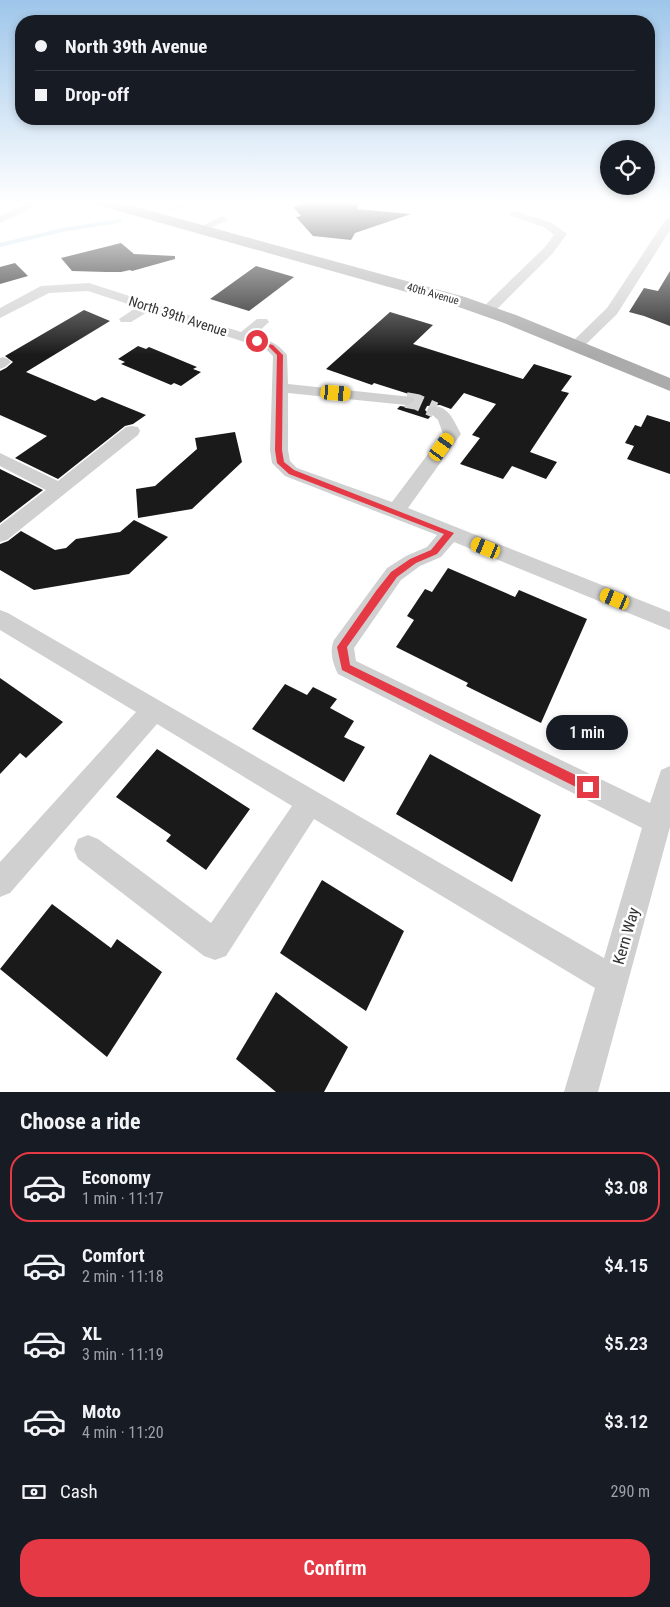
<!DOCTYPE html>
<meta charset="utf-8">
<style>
body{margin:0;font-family:"Roboto Condensed",sans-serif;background:#20242c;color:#f1f3f6;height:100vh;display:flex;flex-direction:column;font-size:19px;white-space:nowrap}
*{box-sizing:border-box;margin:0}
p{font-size:16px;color:#9ea1a6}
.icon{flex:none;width:28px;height:28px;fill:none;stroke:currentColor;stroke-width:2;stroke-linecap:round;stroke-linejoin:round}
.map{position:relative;height:1092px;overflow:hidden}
.sheet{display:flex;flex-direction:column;background:#171b24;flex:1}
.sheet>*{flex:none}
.banner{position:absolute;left:15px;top:15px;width:640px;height:110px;border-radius:20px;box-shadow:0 2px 8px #0003;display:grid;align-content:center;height:110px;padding:0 20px;background:#171b24}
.buttons{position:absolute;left:600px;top:140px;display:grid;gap:10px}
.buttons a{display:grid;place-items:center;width:55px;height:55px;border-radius:50%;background:#171b24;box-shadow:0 2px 8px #0003;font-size:25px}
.end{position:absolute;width:22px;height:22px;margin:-11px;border:6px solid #e63946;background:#fff;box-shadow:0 0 0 2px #fff}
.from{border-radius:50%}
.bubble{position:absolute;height:35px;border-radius:18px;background:#171b24;box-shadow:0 2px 8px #0003;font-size:16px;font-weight:600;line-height:35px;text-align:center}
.car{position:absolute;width:15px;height:30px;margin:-15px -8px;border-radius:6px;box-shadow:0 0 4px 1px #0007;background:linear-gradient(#f5c518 24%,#345 0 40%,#f5c518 0 76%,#345 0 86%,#f5c518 0)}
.banner b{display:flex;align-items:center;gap:18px;height:48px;font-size:19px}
.banner b+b{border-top:1px solid #363941}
.banner i{width:12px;height:12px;background:#f1f3f6}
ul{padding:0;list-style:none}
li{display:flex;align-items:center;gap:15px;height:70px;margin:0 10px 8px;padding:0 10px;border:2px solid transparent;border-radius:20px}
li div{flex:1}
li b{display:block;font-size:19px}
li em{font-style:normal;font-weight:600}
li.current{border-color:#e63946}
li>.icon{width:45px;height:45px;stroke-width:1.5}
h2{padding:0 20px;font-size:22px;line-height:60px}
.pay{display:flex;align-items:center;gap:12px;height:55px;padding:0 20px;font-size:19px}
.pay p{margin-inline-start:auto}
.primary-button{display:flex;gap:10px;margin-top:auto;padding:10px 20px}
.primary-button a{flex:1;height:58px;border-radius:20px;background:#e63946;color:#fff;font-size:20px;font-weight:600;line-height:58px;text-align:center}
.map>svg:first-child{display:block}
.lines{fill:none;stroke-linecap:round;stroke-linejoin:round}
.stream{stroke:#cfe2ee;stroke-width:4}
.building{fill:#1a1a1a}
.minor-tunnel{stroke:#d6d6d6;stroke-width:16;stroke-dasharray:16 8;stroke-linecap:butt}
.minor{fill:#d0d0d0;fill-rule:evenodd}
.major{fill:#ababab;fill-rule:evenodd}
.route{fill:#e63946}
.labels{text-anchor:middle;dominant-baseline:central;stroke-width:5;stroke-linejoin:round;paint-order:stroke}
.far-street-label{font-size:11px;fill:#333;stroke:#fff}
.street-label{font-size:14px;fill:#333;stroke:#fff}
.near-street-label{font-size:16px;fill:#333;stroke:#fff}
</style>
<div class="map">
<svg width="670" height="1092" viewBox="0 0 670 1092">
<rect width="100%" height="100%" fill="#fff"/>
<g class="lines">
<g class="stream">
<polyline points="171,208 190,202"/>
<polyline points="0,245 62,230 120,221"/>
</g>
</g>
<g class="building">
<polygon points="310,202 359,203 357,209 411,214 355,233 351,240 313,236 296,217 301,216 293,207"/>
<polygon points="121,243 134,254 175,256 175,259 132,271 130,270 121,272 106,272 72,271 61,258"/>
<polygon points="15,263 28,276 0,284 0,267"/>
<polygon points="256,266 294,277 249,311 210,299"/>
<polygon points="670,271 670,326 644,316 629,312 644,288 658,291"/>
<polygon points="84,310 110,321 26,372 95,401 102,397 146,415 133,424 125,426 58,479 15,458 47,436 0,415 0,371 6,368 13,362 5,356"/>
<polygon points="390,312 433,325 413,344 523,379 534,364 572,376 561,391 569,393 530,452 557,462 546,479 512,466 503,479 460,464 480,438 472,435 496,404 464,393 451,409 440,405 427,406 425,410 431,416 428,419 397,409 400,406 407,407 414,404 416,399 412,395 374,383 372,385 326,369"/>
<polygon points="138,346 146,349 149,347 197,367 193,369 201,372 181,386 174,383 171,385 121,364 125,362 118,359"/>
<polygon points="647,415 670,422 670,474 627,459 634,446 625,443 635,425 641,427"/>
<polygon points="235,432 242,462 192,509 138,518 136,489 155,486 197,449 195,438"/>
<polygon points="0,469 43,490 0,523"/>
<polygon points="134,520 168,537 129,574 34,590 0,570 0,544 8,541 21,531 55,550 66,548 76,539 120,532"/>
<polygon points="448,568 515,597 519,590 587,619 541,723 466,686 468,683 396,647 414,620 407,616 425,589 432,592"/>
<polygon points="0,678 63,722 26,758 20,753 0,774"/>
<polygon points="285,684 307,695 313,687 337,699 330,708 354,721 344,737 365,747 344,782 252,729"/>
<polygon points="157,749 250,809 206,870 166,841 171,835 116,797"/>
<polygon points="430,754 541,815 512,882 396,814"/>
<polygon points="322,880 404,931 366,1011 280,953"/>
<polygon points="52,904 111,948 117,939 162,972 107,1057 0,969"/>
<polygon points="276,992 348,1047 324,1092 276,1092 236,1059"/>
</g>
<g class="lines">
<polyline class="minor-tunnel" points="406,400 417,402 435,410"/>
<g class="minor">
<polygon points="31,202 45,202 0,223 0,216"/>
<polygon points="515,211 552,223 567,234 552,254 492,314 482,314 480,311 482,308 544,248 554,235 544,227 511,216 509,214"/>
<polygon points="222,216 228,219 226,221 202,232 196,229"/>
<polygon points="670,218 670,230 617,314 581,349 571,349 569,346 571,343 607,308 666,219"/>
<path d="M89,283L241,332L257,319H267L269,322L254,336C268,340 278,343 287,355L288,384L412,397L414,400L412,403L406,405L288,393V450L290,461L297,468L392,502L443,434L438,420L427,410L429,407C447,402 454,421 461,434L408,508L670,612V630L454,542L441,557L420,566L401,580L354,648L356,661L650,803L661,770L670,766V827L598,1092H564L595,988L314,819L226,956L215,960L204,956L78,859L74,849L78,839L88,835L98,839L211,923L292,806L157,724L10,893L0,897V862L136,712L0,630V610L8,613L604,958L642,828L338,674C333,664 329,651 334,640L387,568L406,556L427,547L437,535L285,476L272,463L270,450L273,356L266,349L149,311L131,322H121L119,319L137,307L88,291L49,293L0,318V308L41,286Z"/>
<polygon points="3,357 8,359 11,362 5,367 0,369 0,358"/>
<polygon points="132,426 138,427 140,431 138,435 7,540 0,542 0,525 46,490 0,466 0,453 58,481 126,427"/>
</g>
<polygon class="major" points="95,202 118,202 465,297 516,315 670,378 670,391 504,323 453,305 97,205"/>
</g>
<linearGradient id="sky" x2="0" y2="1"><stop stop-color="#9ec6ea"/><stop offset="0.57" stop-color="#fff"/><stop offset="1" stop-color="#fff" stop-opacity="0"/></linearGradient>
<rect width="670" height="355" fill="url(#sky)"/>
<polygon class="route" points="255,340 273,345 283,355 282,450 284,462 294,470 454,533 437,554 416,563 397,577 347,647 350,665 592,783 593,787 592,791 588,792 584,791 342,670 337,647 376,591 391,572 410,559 431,550 444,534 289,474 277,463 275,450 277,355 269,347 255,343"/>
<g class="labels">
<g class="far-street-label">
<text transform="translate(433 294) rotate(16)">40th Avenue</text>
</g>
<g class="street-label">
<text transform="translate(178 316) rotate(18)">North 39th Avenue</text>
</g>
<g class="near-street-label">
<text transform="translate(626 936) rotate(-74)">Kern Way</text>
</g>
</g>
</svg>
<div class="buttons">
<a><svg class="icon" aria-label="locate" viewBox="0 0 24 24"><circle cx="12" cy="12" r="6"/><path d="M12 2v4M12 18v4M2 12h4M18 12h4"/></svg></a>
</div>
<i class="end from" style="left:257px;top:341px"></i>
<i class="end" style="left:588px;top:787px"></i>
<div class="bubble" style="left:546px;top:715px;width:82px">1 min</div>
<i class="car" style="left:336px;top:393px;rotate:95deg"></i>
<i class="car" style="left:442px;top:447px;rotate:36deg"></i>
<i class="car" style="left:486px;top:548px;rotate:292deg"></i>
<i class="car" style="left:615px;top:599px;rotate:292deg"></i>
<div class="banner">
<b><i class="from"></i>North 39th Avenue</b>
<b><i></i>Drop-off</b>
</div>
</div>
<section class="sheet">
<h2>Choose a ride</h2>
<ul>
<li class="current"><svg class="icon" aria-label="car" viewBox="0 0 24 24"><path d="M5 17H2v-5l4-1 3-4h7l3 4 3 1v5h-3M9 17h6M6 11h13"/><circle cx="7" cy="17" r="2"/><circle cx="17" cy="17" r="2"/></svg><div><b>Economy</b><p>1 min · 11:17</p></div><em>$3.08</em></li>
<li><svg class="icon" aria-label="car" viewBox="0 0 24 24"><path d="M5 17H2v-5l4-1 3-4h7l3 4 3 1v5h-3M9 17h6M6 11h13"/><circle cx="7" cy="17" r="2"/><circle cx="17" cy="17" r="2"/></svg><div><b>Comfort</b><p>2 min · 11:18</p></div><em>$4.15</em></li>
<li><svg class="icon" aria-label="car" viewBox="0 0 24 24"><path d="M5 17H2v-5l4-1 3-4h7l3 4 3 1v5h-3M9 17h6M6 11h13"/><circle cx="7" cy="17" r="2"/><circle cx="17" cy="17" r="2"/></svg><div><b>XL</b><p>3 min · 11:19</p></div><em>$5.23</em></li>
<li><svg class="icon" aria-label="car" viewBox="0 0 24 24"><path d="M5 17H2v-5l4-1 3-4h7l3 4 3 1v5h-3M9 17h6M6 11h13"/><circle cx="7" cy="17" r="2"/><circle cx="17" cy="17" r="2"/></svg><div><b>Moto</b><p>4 min · 11:20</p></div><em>$3.12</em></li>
</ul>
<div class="pay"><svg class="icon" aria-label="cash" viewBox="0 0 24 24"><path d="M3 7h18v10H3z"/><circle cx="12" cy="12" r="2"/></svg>Cash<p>290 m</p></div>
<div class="primary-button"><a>Confirm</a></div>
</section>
